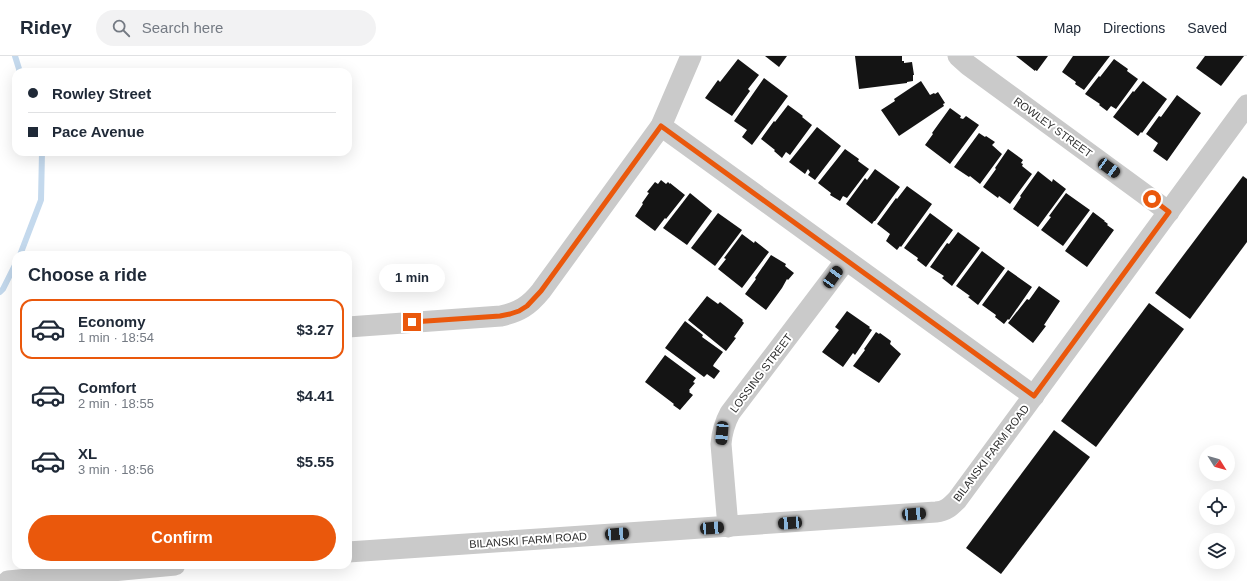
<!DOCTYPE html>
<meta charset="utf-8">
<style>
body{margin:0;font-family:Arial,sans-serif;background:#f2f2f3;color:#1f2937;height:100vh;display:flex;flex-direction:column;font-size:15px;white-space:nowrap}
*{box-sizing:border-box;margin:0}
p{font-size:13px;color:#747a83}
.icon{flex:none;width:22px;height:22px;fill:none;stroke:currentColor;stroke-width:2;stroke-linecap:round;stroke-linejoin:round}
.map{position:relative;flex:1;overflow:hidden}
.panel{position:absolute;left:12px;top:195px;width:340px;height:318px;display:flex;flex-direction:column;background:#fff;border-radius:12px;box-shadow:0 4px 16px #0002}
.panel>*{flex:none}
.top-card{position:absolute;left:12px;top:12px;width:340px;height:88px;border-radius:12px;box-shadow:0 4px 16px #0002;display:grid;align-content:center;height:88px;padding:0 16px;background:#fff}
.needle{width:26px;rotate:127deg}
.controls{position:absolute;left:1199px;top:389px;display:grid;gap:8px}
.controls a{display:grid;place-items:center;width:36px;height:36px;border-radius:50%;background:#fff;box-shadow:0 4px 16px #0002;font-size:20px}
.end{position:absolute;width:18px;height:18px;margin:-9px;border:5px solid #ea580c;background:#fff;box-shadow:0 0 0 2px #fff}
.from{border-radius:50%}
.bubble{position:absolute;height:28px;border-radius:14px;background:#fff;box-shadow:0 4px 16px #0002;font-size:13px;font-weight:600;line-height:28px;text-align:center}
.car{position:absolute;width:12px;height:24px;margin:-12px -6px;border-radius:5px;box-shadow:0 0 3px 1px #0007;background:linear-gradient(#222 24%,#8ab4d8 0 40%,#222 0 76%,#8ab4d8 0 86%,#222 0)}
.top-card b{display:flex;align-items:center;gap:14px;height:38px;font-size:15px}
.top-card b+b{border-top:1px solid #e0e1e3}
.top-card i{width:10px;height:10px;background:#1f2937}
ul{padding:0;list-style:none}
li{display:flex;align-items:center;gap:12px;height:60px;margin:0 8px 6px;padding:0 8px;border:2px solid transparent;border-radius:12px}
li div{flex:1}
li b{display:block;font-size:15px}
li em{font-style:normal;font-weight:600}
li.active{border-color:#ea580c}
li>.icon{width:36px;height:36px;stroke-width:1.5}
h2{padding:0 16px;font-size:18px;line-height:48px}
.action{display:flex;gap:8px;margin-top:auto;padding:8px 16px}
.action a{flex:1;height:46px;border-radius:24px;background:#ea580c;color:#fff;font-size:16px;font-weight:600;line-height:46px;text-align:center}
header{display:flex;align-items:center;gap:24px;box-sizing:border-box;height:56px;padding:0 20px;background:#fff;border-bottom:1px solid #e0e1e3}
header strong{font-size:19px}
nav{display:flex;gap:22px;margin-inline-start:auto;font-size:14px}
.search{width:280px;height:36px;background:#f2f2f3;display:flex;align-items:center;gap:10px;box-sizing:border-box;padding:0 14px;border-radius:22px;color:#747a83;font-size:15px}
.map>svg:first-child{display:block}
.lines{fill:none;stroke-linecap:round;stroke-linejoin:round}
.stream{stroke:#c4d9ed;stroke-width:6}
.building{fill:#141414}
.minor{stroke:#cacaca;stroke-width:21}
.route{stroke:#ea580c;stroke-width:5}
.labels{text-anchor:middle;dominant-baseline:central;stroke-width:4;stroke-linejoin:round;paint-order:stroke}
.street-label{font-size:11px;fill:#2d2d2d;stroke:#fff}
</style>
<header>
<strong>Ridey</strong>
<div class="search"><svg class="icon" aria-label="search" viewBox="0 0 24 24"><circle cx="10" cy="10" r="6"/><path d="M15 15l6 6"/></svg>Search here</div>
<nav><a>Map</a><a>Directions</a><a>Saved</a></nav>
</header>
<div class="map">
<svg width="1247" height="525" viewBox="0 0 1247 525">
<rect width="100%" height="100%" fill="#fff"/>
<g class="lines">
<g class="stream">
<polyline points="15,0 20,16"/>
<polyline points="20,199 41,144 42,96"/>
<polyline points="0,236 3,233 16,207"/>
</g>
</g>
<g class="building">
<polygon points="765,0 787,0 779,11"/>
<polygon points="855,0 902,0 902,5 904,5 904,7 912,6 914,19 913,19 913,25 907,26 907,27 859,33"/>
<polygon points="1016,0 1048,0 1037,15 1035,14 1035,15"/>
<polygon points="1073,0 1110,0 1084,34 1075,28 1076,26 1062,16"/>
<polygon points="1205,0 1244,0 1221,30 1196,12"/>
<polygon points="738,3 759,19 748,33 750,35 732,60 705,42 718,24 720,26"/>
<polygon points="1114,3 1128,13 1127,15 1138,23 1116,53 1111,50 1107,55 1099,49 1100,48 1085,38 1099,20 1100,21"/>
<polygon points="764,22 788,40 752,89 742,81 747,74 734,65"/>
<polygon points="921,25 930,39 934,37 935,38 938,36 945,47 943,48 944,50 899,80 881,54 895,45 894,43"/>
<polygon points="1143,25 1167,43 1142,77 1141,76 1138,80 1113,61 1133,35 1134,36"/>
<polygon points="1177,39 1201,57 1167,105 1153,95 1158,87 1146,78 1159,60 1161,61"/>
<polygon points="788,49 803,60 802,61 812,69 790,99 786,96 782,102 774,95 775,94 761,83 774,65 775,66"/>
<polygon points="950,52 961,60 960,62 963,63 966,60 979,69 950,108 925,89 933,78 932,77"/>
<polygon points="817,71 841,90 815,124 808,119 810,116 808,113 805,118 789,106"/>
<polygon points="979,77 985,81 986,80 995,86 992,89 1002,98 980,128 970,120 969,121 954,111"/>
<polygon points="845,93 859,103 858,105 869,113 847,142 843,140 840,145 830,139 831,137 818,127"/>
<polygon points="1008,93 1023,104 1021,107 1023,108 1022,110 1032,118 1010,148 999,140 998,142 983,131 996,113 995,112"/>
<polygon points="875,113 900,131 875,165 874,165 872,168 846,148 865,122 867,124"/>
<polygon points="1038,115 1052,126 1053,123 1066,133 1038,171 1013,153 1021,141 1020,140"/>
<polygon points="1243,120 1247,123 1247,186 1190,263 1155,237"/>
<polygon points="661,124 666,128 668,126 670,128 670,127 685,139 666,163 665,162 655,175 635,160 643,148 642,147 649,137 647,136 655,126 658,128"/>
<polygon points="907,130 932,148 901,191 900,190 897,194 886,185 890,178 877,168 896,142 897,143"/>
<polygon points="690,137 712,155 687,189 663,172"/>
<polygon points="1066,137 1090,154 1063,190 1041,174 1051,161 1049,160"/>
<polygon points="1093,156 1105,165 1104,165 1108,168 1107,169 1114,174 1087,211 1065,195"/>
<polygon points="718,157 742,174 715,210 691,192"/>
<polygon points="930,157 953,174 926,211 917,204 918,202 904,192"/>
<polygon points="958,176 980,192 952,230 942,222 944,220 930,211 947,187 949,188"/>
<polygon points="742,178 754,187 755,185 769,196 742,232 718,213 726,203 724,202"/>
<polygon points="982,195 1005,212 978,249 968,241 970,240 956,230"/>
<polygon points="771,199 786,208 785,210 794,217 788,224 787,223 782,232 766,254 745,238 756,223 755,222"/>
<polygon points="1008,214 1032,231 1009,264 1008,263 1004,268 995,261 996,259 982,249"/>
<polygon points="1039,230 1060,245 1044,269 1046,270 1033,287 1008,267 1027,243 1029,244"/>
<polygon points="707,240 718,248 720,246 743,264 742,265 744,267 734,281 736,282 726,295 688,264"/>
<polygon points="1149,247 1184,273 1096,391 1061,365"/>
<polygon points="847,255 870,271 869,272 872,274 855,299 853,297 843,311 822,296 839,274 835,271"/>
<polygon points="685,265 703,279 702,281 723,296 714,308 713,310 720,315 714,323 707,318 704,321 665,292"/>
<polygon points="876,276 879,278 880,277 891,285 890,288 901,298 879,327 853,310 865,294 864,293"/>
<polygon points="665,299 696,322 693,326 695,327 689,334 690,335 689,336 693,339 680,354 673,349 674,348 645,326"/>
<polygon points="1054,374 1090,401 1001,518 966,492"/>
</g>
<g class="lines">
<g class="minor">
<polyline points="958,0 968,9 1169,156"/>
<polyline points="661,70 1034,340"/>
<path d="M348,271L501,260C519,256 529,250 541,235L661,70L691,0"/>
<path d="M728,471L721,388C722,376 724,368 730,357L846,204"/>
<path d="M348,496L936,456C946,455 950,451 957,444L1247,49"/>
<polyline points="8,525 175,509"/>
</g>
</g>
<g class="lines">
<polyline class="route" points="412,266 500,260 510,258 519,255 527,250 541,235 661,70 1034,340 1169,156 1152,143"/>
</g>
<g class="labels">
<g class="street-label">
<text transform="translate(1053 71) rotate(36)">ROWLEY STREET</text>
<text transform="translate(761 317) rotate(-53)">LOSSING STREET</text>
<text transform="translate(991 397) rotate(-53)">BILANSKI FARM ROAD</text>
<text transform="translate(528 484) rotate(-4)">BILANSKI FARM ROAD</text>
</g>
</g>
</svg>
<div class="controls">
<a><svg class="needle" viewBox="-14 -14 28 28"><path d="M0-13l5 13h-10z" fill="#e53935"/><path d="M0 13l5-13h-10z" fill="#747a83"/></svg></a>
<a><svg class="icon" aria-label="locate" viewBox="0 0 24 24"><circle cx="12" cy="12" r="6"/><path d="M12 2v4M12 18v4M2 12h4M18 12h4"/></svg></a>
<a><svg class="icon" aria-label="layers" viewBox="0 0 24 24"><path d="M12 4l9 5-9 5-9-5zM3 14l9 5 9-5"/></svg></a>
</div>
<i class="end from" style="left:1152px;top:143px"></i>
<i class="end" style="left:412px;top:266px"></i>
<div class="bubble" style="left:379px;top:208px;width:66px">1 min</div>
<i class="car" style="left:1109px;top:112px;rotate:126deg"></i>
<i class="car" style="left:833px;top:221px;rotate:36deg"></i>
<i class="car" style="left:722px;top:377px;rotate:185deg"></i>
<i class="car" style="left:914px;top:458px;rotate:86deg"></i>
<i class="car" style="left:790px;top:467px;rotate:266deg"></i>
<i class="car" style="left:712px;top:472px;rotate:86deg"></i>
<i class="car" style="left:617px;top:478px;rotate:86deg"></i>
<div class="top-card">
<b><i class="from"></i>Rowley Street</b>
<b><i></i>Pace Avenue</b>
</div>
<section class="panel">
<h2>Choose a ride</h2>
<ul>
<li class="active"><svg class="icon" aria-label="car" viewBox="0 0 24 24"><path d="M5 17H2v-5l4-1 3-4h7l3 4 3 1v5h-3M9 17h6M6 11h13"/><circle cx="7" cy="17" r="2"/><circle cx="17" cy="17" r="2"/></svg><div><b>Economy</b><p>1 min · 18:54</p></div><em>$3.27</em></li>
<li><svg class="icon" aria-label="car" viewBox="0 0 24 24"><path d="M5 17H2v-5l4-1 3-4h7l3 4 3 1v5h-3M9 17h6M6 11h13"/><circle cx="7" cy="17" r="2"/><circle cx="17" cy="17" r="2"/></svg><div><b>Comfort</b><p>2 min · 18:55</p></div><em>$4.41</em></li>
<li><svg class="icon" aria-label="car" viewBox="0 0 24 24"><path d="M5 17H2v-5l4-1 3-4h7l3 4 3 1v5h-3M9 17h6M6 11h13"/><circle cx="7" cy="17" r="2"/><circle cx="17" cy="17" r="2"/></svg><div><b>XL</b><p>3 min · 18:56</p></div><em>$5.55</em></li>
</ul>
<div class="action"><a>Confirm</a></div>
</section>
</div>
